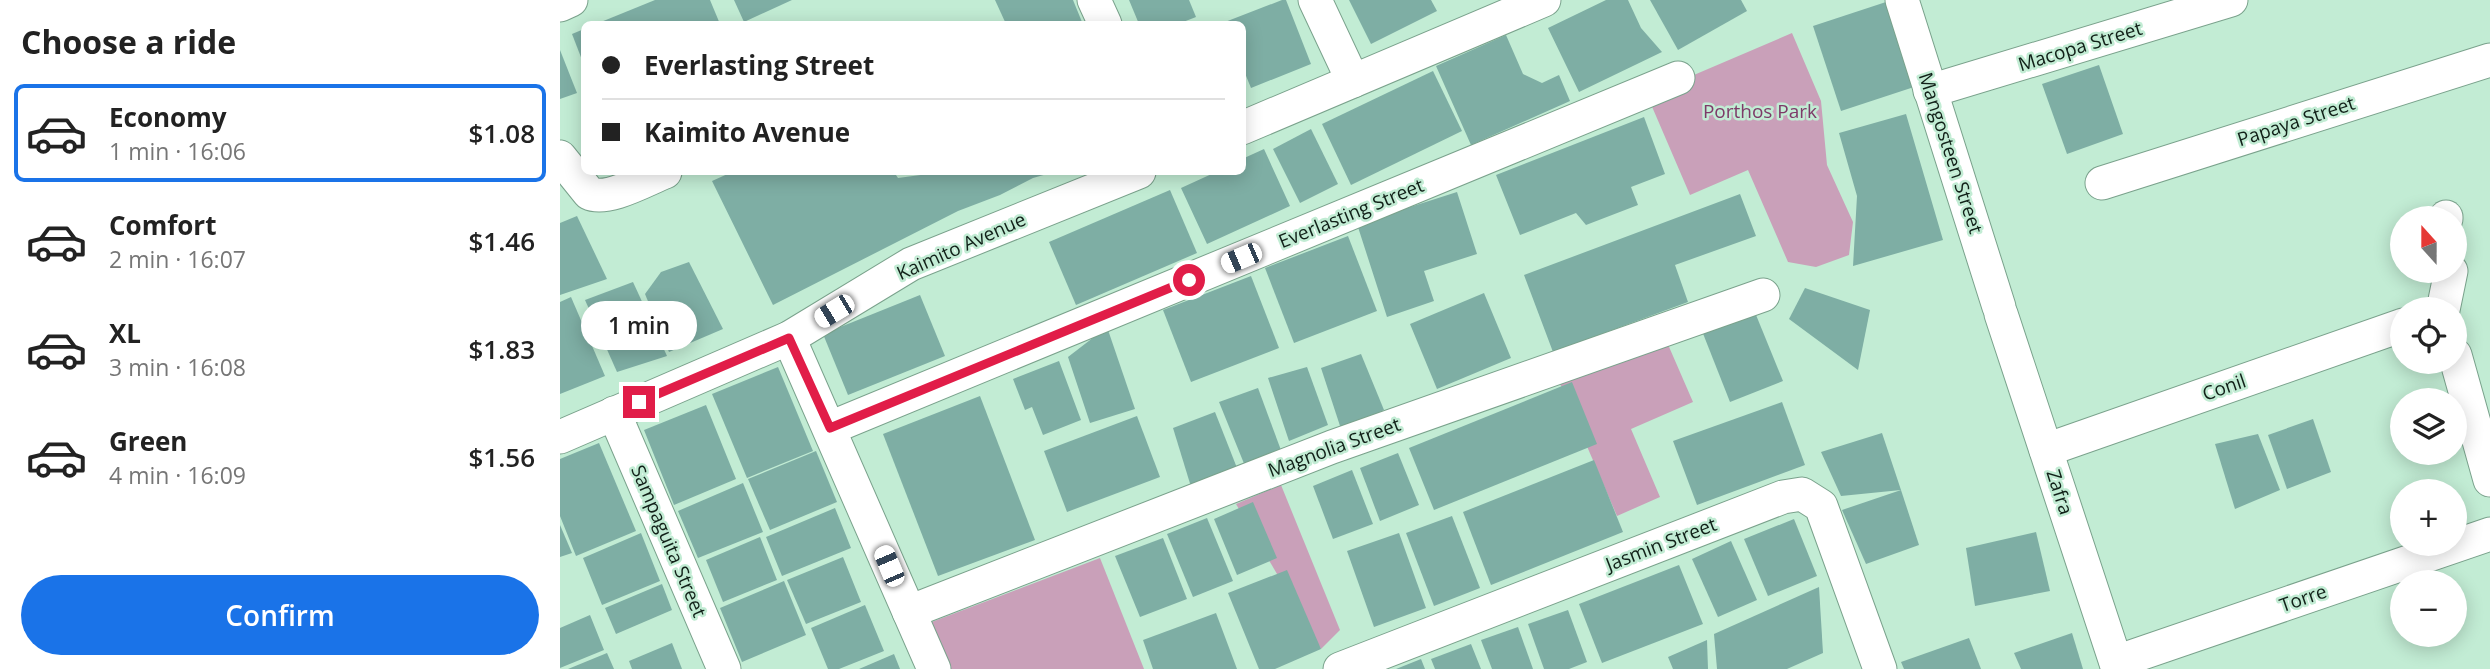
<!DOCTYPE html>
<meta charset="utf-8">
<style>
body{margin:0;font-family:"Open Sans",sans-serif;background:#f6f6f6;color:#222;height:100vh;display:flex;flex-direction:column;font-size:26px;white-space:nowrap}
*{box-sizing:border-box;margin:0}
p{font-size:23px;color:#767676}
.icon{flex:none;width:38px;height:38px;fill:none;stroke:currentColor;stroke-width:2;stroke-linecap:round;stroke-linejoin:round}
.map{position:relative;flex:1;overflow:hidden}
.side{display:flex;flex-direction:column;background:#fff;width:560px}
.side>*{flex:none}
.banner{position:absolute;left:21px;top:21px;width:665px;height:154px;border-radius:10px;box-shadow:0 4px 18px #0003;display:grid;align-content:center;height:154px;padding:0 21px;background:#fff}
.needle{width:46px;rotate:339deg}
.buttons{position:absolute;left:1830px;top:206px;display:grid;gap:14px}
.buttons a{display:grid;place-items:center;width:77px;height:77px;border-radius:50%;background:#fff;box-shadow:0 4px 18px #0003;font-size:35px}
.end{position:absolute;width:32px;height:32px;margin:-16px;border:9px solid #e11d48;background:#fff;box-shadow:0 0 0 4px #fff}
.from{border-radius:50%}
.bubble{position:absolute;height:49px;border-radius:24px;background:#fff;box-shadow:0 4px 18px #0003;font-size:23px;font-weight:600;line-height:49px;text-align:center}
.car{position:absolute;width:21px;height:42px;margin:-21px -10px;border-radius:9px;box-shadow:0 0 5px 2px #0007;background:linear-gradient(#fff 24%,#345 0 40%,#fff 0 76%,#345 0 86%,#fff 0)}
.banner b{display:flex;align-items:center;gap:24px;height:66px;font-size:26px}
.banner b+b{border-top:2px solid #e0e0e0}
.banner i{width:18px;height:18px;background:#222}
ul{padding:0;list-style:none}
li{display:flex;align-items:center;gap:21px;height:98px;margin:0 14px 10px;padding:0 7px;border:4px solid transparent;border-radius:10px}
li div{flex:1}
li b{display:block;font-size:26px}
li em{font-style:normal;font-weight:600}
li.on{border-color:#1a73e8}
li>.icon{width:63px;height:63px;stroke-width:1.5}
h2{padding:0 21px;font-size:32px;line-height:84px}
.action{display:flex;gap:14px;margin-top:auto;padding:14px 21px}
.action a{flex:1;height:80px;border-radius:42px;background:#1a73e8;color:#fff;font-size:28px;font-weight:600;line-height:80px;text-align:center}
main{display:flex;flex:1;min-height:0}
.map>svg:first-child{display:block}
.green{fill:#c9a0b9}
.building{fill:#7eaea4}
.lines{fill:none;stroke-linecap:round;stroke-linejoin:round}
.street-casing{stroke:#7aa28c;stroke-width:35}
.street{stroke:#fff;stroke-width:33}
.route{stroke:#e11d48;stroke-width:9}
.labels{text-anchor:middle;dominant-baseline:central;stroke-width:5;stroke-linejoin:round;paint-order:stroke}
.street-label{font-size:19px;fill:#112018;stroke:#c2ecd4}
.park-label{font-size:19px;fill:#7d3a68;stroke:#c2ecd4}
</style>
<main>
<section class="side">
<h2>Choose a ride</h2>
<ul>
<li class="on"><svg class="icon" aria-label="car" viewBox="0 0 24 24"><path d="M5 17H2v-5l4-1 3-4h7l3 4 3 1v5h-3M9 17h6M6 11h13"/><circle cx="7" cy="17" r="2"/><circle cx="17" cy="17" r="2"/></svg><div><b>Economy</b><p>1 min · 16:06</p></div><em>$1.08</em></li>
<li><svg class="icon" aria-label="car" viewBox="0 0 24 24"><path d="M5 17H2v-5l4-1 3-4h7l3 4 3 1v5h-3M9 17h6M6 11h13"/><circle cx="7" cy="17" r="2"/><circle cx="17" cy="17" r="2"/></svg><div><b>Comfort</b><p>2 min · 16:07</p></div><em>$1.46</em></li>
<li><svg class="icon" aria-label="car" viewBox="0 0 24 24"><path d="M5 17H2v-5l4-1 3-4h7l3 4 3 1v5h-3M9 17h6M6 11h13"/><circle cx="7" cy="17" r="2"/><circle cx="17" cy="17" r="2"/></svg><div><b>XL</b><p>3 min · 16:08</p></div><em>$1.83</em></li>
<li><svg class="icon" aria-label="car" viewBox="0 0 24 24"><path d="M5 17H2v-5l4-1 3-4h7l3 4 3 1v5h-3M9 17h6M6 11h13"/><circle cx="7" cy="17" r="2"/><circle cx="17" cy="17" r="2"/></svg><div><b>Green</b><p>4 min · 16:09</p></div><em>$1.56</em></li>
</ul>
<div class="action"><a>Confirm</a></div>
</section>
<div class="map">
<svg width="1930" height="669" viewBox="0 0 1930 669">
<rect width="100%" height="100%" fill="#c2ecd4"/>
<g class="green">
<polygon points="1232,33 1261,101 1267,165 1293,222 1289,255 1256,267 1228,262 1188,170 1130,195 1087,95"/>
<polygon points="1103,333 1133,402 1071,429 1100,497 1057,516 998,379"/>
<polygon points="721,485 780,630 761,649 676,504"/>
<polygon points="540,558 584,669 387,669 369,623"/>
</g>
<g class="building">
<polygon points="95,0 150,0 160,24 36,24"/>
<polygon points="174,0 232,0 184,22"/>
<polygon points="435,0 513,0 522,22 517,24 446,24"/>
<polygon points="569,0 629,0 636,17 618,24 579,24"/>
<polygon points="722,0 726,0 751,64 691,88 682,66 682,24 666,24 665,22"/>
<polygon points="789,0 871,0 877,11 811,44"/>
<polygon points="1046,0 1068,0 1081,28 1102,52 1019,92 988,28"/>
<polygon points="1090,0 1181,0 1187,11 1118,50"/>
<polygon points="1326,2 1354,87 1281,111 1253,26"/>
<polygon points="24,29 24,65 12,34"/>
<polygon points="946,35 963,74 982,83 999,75 1010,101 911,145 876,66"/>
<polygon points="0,50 17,93 0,99"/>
<polygon points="1539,65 1563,134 1507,154 1482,84"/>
<polygon points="873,71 902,131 791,185 762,124"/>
<polygon points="1346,114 1383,240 1293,266 1297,196 1279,133"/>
<polygon points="1084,117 1105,174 1071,187 1078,205 1026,225 1016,213 960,235 936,175"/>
<polygon points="751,129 778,184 740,203 713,149"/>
<polygon points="704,149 730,206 647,244 621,188 656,172 682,172 682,159"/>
<polygon points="172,172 334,172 338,178 383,172 494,172 473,178 440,195 398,211 213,305 152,181"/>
<polygon points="610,190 637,253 516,305 489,242"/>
<polygon points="897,192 917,254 864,271 874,301 827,317 797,224"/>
<polygon points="1180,194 1196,236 1115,265 1128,302 993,352 964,275"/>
<polygon points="17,216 47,279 0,295 0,223"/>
<polygon points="788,236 817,311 734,343 705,268"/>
<polygon points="129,262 163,329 109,352 85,294 101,272"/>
<polygon points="691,276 719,348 631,382 603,310"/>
<polygon points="73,282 107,356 57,372 25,300"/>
<polygon points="1245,288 1310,310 1298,370 1229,319"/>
<polygon points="924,293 951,358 877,389 850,324"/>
<polygon points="360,295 385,356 288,395 263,334"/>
<polygon points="11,297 45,376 0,394 0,302"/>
<polygon points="1194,310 1223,381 1170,402 1142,331"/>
<polygon points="547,327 575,409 530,423 508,357"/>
<polygon points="801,354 824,410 782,432 761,368"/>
<polygon points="499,361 521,420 483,435 472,407 465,410 453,379"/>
<polygon points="218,367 253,451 187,478 152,394"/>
<polygon points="747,367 768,425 729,441 708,378"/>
<polygon points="1012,382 1037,444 874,510 849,448"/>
<polygon points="698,388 722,453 685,466 659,402"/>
<polygon points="420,396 475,540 378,576 323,434"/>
<polygon points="1222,402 1245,465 1137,505 1113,441"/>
<polygon points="146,405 176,479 114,505 84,430"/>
<polygon points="655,412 679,473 632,490 613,428"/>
<polygon points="577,416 600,477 507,512 484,451"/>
<polygon points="1753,419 1771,472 1727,489 1708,435"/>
<polygon points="1322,433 1341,490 1281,496 1261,452"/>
<polygon points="1698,434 1720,490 1675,509 1655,444"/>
<polygon points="39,443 76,531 16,556 0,516 0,459"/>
<polygon points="256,451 277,502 210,530 188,479"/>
<polygon points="838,453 859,505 820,521 800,468"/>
<polygon points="1034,460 1063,532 931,585 903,512"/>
<polygon points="792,470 813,524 773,539 753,486"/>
<polygon points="183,483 203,532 138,558 118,511"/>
<polygon points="1341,490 1359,545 1306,564 1282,510"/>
<polygon points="693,502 717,558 677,575 654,519"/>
<polygon points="275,508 291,548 222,576 206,537"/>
<polygon points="892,516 920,588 874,606 846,533"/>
<polygon points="647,518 673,581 633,597 607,534"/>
<polygon points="1234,519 1257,576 1208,596 1184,539"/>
<polygon points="0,525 12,553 0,557"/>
<polygon points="1476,532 1490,591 1415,606 1406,548"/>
<polygon points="81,533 100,581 42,605 23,558"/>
<polygon points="839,533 866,608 814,627 787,551"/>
<polygon points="200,537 217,580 163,602 146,560"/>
<polygon points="603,538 627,599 580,617 555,556"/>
<polygon points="1171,541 1197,600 1158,617 1132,559"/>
<polygon points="283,557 301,602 246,624 227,580"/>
<polygon points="1119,565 1143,624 1042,663 1019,604"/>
<polygon points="727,570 761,649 715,669 699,669 668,593"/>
<polygon points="224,581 246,635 182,662 160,608"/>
<polygon points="102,584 112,610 56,634 45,608"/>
<polygon points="1259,587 1263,653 1227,669 1157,669 1154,634"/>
<polygon points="305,605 324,651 279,669 268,669 251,628"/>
<polygon points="1008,610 1027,662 1009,669 984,669 968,624"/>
<polygon points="656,613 677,669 593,669 583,640"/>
<polygon points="30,615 44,650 0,668 0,628"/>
<polygon points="958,627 973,669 932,669 921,640"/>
<polygon points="1512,633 1523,669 1461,669 1454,653"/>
<polygon points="1409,638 1421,669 1344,669 1341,662"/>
<polygon points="1147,640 1148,669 1113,669 1108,657"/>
<polygon points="112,643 122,669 72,669 69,661"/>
<polygon points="911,644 921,669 875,669 871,659"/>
<polygon points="47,653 54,669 8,669"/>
<polygon points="334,654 340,669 299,669"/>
<polygon points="861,659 865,669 836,669"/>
</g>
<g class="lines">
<g class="street-casing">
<g id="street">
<polyline points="534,0 545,24"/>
<polyline points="755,0 793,81"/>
<polyline points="1342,0 1439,307"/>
<polyline points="0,5 11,0"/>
<polyline points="1370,91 1671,0"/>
<polyline points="682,128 984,0"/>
<path d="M0,157L29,193C47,202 87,179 105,172"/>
<polyline points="1542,183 1930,60"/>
<polyline points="1886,217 1886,219"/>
<polyline points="1883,310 1891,271"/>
<polyline points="1441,314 1558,669"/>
<polyline points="229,338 374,669"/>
<polyline points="1895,355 1930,480"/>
<polyline points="54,413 164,669"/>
<polyline points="270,428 1118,78"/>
<polyline points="0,437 229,338 351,264 579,172"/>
<polyline points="1486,450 1843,325"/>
<polyline points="349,612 772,447 1203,295"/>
<polyline points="1556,662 1930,534"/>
<polyline points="780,669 1223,497 1242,494 1261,506 1320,669"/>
</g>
</g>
<use href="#street" class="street"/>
</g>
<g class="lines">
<polyline class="route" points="79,402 229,338 270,428 629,280"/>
</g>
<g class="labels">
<g class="street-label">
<text transform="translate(1520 46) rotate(-17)">Macopa Street</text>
<text transform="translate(1736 121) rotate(-18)">Papaya Street</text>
<text transform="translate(1391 153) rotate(72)">Mangosteen Street</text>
<text transform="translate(791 213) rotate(-22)">Everlasting Street</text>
<text transform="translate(401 246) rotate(-24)">Kaimito Avenue</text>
<text transform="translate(1664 387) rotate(-19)">Conil</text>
<text transform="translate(774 447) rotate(-20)">Magnolia Street</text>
<text transform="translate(1500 492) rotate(72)">Zafra</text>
<text transform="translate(109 541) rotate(67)">Sampaguita Street</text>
<text transform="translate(1101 544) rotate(-21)">Jasmin Street</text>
<text transform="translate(1743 598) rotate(-19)">Torre</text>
</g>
<g class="park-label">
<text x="1200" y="111">Porthos Park</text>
</g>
</g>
</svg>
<div class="buttons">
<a><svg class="needle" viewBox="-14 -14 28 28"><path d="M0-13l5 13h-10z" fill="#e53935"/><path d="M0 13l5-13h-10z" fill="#767676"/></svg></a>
<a><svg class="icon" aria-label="locate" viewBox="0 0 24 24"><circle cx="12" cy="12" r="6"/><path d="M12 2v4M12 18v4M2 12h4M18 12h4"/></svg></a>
<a><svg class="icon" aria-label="layers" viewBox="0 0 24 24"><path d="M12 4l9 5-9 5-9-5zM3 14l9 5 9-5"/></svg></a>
<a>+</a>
<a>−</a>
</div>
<i class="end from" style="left:629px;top:280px"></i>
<i class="end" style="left:79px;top:402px"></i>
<div class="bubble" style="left:21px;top:301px;width:116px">1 min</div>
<i class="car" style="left:681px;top:258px;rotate:247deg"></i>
<i class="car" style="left:274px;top:311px;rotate:239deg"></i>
<i class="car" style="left:329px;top:566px;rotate:337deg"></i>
<div class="banner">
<b><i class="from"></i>Everlasting Street</b>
<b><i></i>Kaimito Avenue</b>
</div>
</div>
</main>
